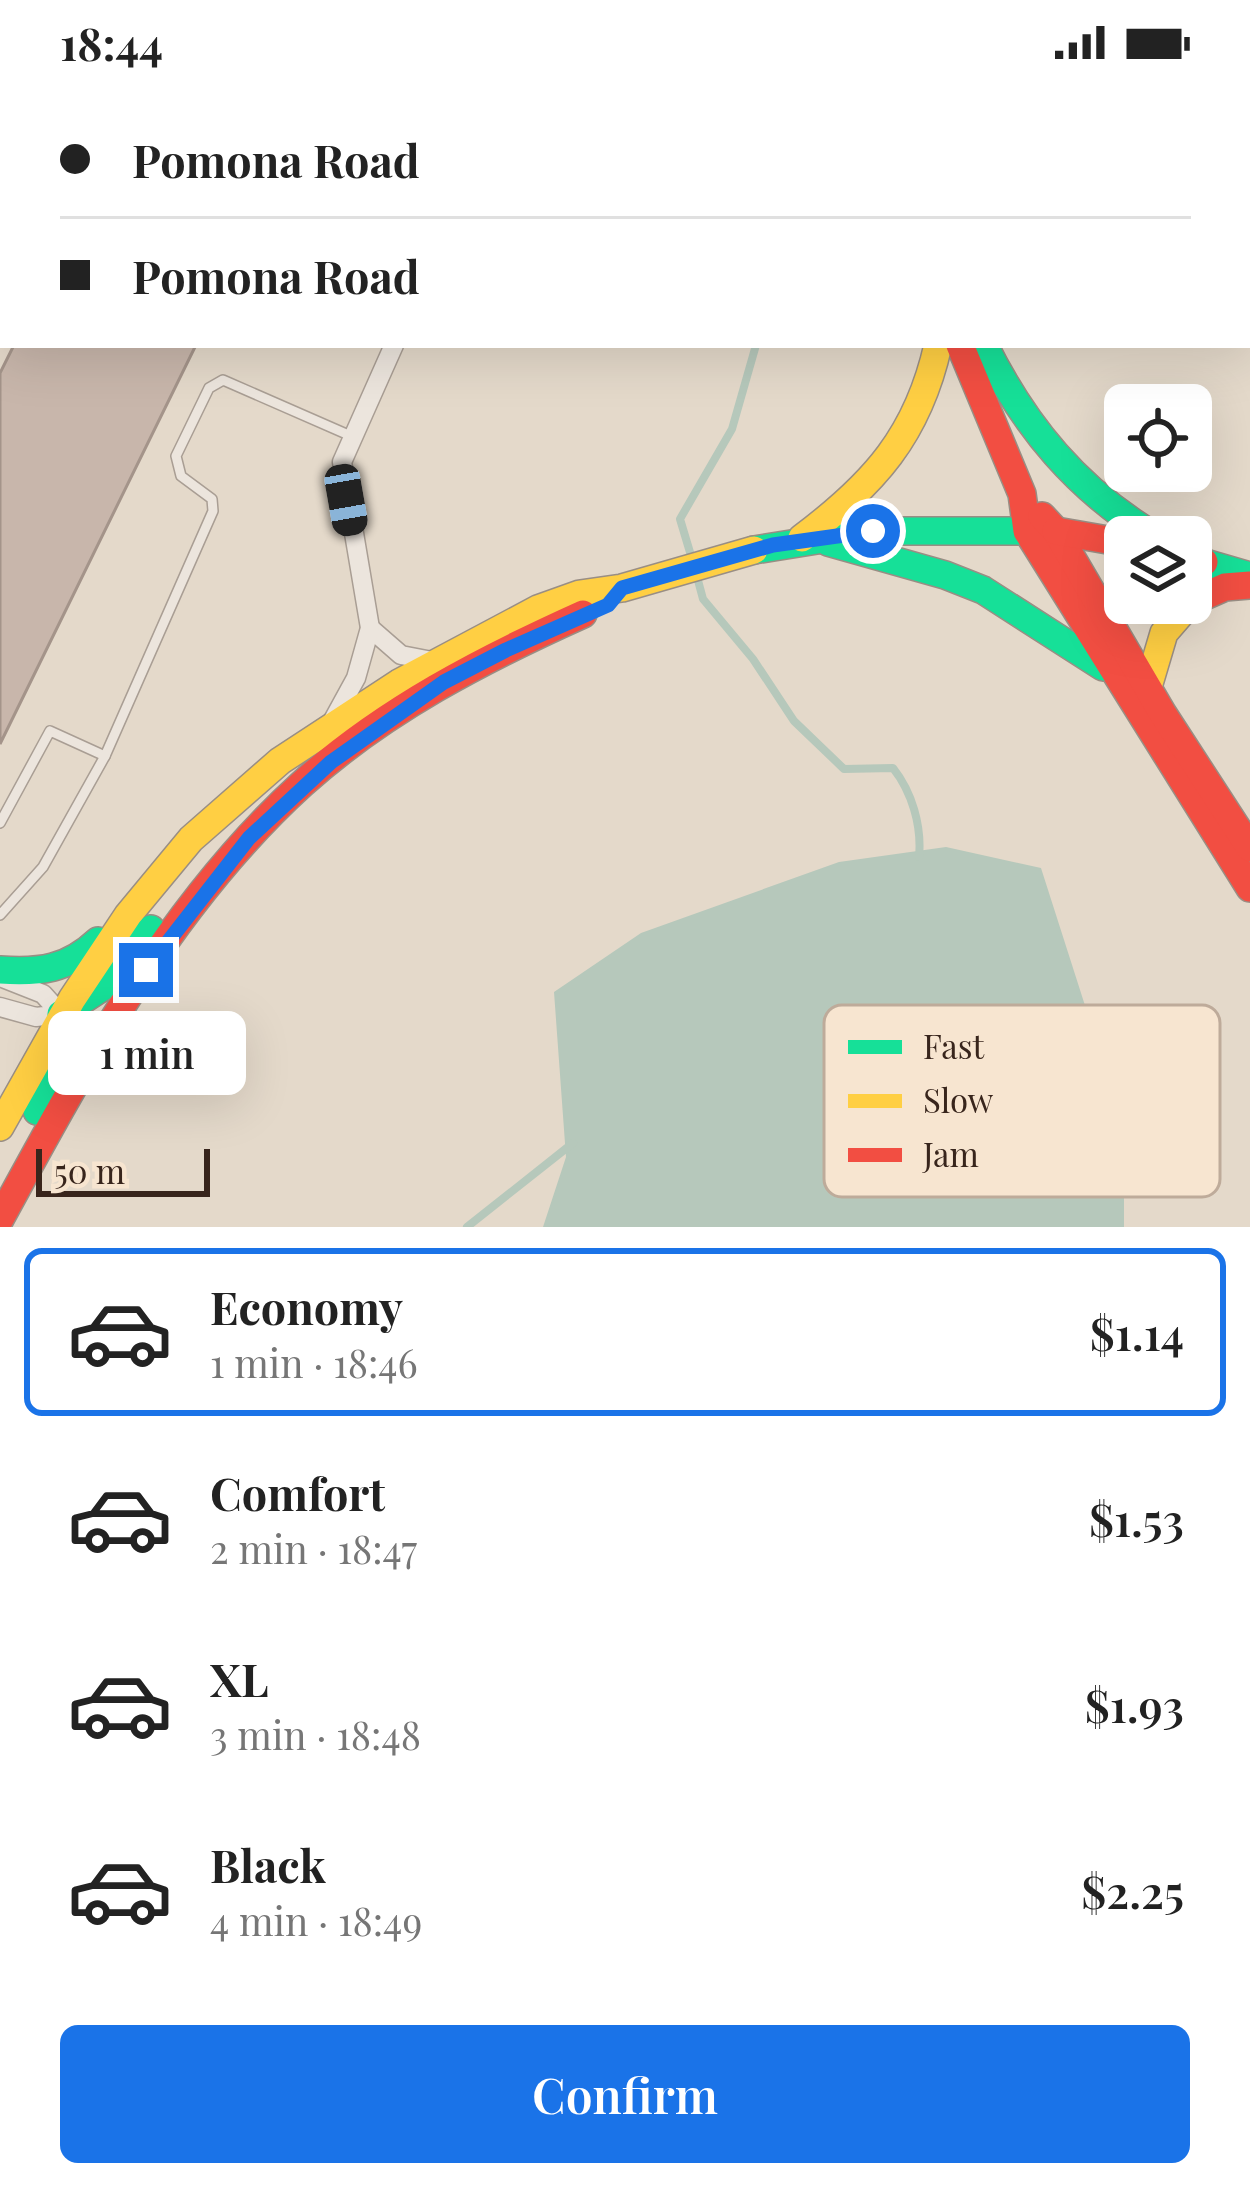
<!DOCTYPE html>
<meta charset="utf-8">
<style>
body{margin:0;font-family:"Playfair Display",serif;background:#f6f6f6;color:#222;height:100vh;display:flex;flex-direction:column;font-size:45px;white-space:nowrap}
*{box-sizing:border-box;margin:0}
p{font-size:39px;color:#767676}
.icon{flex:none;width:66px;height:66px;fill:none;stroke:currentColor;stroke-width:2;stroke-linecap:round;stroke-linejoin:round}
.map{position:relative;height:1143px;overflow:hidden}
.details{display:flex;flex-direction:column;background:#fff;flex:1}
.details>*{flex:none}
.top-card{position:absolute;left:0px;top:0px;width:1251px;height:264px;box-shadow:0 12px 48px #0002;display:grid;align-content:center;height:264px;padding:0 60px;background:#fff}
.tools{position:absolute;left:1104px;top:300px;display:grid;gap:24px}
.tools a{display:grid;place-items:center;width:108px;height:108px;border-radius:18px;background:#fff;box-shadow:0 12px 48px #0002;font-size:60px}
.scale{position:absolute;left:36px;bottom:30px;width:174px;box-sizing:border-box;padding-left:12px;border:6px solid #38251c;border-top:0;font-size:33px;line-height:42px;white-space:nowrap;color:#38251c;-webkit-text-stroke:9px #f7e5d0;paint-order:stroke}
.end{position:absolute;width:54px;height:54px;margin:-27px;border:15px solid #1a73e8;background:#fff;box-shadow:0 0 0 6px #fff}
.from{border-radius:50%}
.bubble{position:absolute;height:84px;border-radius:18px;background:#fff;box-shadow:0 12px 48px #0002;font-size:39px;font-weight:600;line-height:84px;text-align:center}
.car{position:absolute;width:36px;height:72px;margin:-36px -18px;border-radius:15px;box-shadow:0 0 9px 3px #0007;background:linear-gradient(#222 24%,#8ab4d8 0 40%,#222 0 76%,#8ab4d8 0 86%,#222 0)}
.top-card b{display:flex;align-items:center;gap:42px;height:114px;font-size:45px}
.top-card b+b{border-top:3px solid #e0e0e0}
.top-card i{width:30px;height:30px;background:#222}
ul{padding:21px 0 0;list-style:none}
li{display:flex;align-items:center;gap:36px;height:168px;margin:0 24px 18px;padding:0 36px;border:6px solid transparent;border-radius:18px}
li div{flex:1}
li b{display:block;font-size:45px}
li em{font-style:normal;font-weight:600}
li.current{border-color:#1a73e8}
li>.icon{width:108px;height:108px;stroke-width:1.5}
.cta{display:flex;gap:24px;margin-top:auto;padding:24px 60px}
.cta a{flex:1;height:138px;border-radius:18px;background:#1a73e8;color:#fff;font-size:48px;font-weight:600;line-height:138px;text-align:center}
.status{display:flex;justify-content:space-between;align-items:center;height:84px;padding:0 60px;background:#fff;direction:ltr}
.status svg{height:33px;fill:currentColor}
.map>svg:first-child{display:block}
.water{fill:#b6c8bb}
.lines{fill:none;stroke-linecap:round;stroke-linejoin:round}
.stream{stroke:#b6c8bb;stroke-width:8}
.building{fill:#c8b6ab;stroke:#a4948a;stroke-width:3}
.lane-casing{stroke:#a99e94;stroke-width:12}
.street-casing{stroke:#a99e94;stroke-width:21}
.fast-casing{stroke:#998e84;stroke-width:30}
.slow-casing{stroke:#998e84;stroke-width:30}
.jam-casing{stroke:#998e84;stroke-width:30}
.lane{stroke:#ece5dd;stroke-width:9}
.street{stroke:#ece5dd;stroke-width:18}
.fast{stroke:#16e098;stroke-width:27}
.slow{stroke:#ffcf43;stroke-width:27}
.jam{stroke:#f24e42;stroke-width:27}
.route{stroke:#1a73e8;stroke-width:15}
.key{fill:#f7e5d0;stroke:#beab9a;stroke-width:3}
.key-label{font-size:33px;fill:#38251c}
</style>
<div class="status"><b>18:44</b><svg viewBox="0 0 49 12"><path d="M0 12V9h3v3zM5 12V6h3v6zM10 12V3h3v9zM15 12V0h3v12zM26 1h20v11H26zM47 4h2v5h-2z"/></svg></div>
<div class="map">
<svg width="1250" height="1143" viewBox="0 0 1250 1143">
<rect width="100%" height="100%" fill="#e4d9ca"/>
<polygon class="water" points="946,763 1041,784 1089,934 1124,1073 1124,1143 543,1143 566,1073 554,908 641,849 839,778"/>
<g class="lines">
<g class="stream">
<polyline points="692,475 680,435 732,345 756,261"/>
<path d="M696,489L703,515L753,575L794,637L844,685L893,684C912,708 922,742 919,773"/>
<polyline points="467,1143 573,1059"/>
</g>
</g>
<polygon class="building" points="14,261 196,261 0,660 0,289"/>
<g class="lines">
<g class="lane-casing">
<g id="lane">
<polyline points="0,739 50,647 105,672"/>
<polyline points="0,831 43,783 105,672 213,427 212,415 181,392 176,372 209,304 223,296 351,352"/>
</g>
</g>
<g class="street-casing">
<g id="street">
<polyline points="523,3 525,0"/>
<polyline points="370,544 401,571 432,577"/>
<polyline points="333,636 356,594 370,544 342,378 394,261"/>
<polyline points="0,923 36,933 61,930 43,910 5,895"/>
</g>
</g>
<g class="fast-casing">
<g id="fast">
<polyline points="879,0 880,3"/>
<path d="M984,261C1025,343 1077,406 1156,453"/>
<polyline points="828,458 945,491 983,506 1103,583"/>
<polyline points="754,466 873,447 1056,447"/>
<polyline points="1191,475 1250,492"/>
<path d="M0,886C40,889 68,885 98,857"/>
<polyline points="37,1027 58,981 61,930 101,904 151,845"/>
</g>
</g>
<g class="slow-casing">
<g id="slow">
<path d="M802,454C874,400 918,351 938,261"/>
<polyline points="1148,603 1164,549 1190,519"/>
<polyline points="0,1043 72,915 128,831 191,755 280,677 399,599 538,525 580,510 622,504 754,466"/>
</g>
</g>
<g class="jam-casing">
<g id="jam">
<polyline points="960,261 1022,410 1027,447 1250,804"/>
<polyline points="1042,432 1056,447 1163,630 1250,764"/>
<polyline points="1056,447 1125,459"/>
<polyline points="1191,471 1204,478"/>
<polyline points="1191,518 1225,503 1250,501"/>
<path d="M0,1135C84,981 170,820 302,700C384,626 483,575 583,530"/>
</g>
</g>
<use href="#lane" class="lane"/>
<use href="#street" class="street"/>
<use href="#fast" class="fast"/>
<use href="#slow" class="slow"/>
<use href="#jam" class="jam"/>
</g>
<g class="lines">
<polyline class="route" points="146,886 249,754 331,678 444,598 506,566 608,521 622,504 773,461 873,447"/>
</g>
<rect x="824" y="921" width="396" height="192" rx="18" class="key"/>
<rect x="848" y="956" width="54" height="14" fill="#16e098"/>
<rect x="848" y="1010" width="54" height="14" fill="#ffcf43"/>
<rect x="848" y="1064" width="54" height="14" fill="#f24e42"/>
<g class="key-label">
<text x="923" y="975">Fast</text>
<text x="923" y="1029">Slow</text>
<text x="923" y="1083">Jam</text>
</g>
</svg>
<div class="tools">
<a><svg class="icon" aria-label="locate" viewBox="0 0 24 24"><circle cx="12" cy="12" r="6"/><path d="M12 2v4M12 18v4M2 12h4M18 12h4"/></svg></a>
<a><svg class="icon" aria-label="layers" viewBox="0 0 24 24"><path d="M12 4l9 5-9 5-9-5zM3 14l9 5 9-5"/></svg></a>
</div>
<div class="scale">50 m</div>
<i class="end from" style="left:873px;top:447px"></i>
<i class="end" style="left:146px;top:886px"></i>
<div class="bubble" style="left:48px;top:927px;width:198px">1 min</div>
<i class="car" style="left:346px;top:416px;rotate:170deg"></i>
<div class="top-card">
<b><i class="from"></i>Pomona Road</b>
<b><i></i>Pomona Road</b>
</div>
</div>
<section class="details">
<ul>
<li class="current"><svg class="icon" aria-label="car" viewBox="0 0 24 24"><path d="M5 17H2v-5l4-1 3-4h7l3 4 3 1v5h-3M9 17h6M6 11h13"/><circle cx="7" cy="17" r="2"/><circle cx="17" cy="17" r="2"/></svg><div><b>Economy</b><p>1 min · 18:46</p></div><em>$1.14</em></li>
<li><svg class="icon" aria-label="car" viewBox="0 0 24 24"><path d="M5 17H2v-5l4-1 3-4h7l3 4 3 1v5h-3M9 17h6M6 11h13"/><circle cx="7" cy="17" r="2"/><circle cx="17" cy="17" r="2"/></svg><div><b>Comfort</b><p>2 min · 18:47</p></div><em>$1.53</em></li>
<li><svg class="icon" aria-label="car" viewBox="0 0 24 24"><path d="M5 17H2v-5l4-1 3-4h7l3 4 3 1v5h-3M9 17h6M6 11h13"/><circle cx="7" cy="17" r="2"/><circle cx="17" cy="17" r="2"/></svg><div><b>XL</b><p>3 min · 18:48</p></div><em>$1.93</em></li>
<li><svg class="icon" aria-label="car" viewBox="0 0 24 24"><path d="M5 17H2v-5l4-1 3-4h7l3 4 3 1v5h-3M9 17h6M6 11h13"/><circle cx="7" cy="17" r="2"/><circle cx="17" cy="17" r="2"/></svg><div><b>Black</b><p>4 min · 18:49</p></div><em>$2.25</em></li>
</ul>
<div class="cta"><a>Confirm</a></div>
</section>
